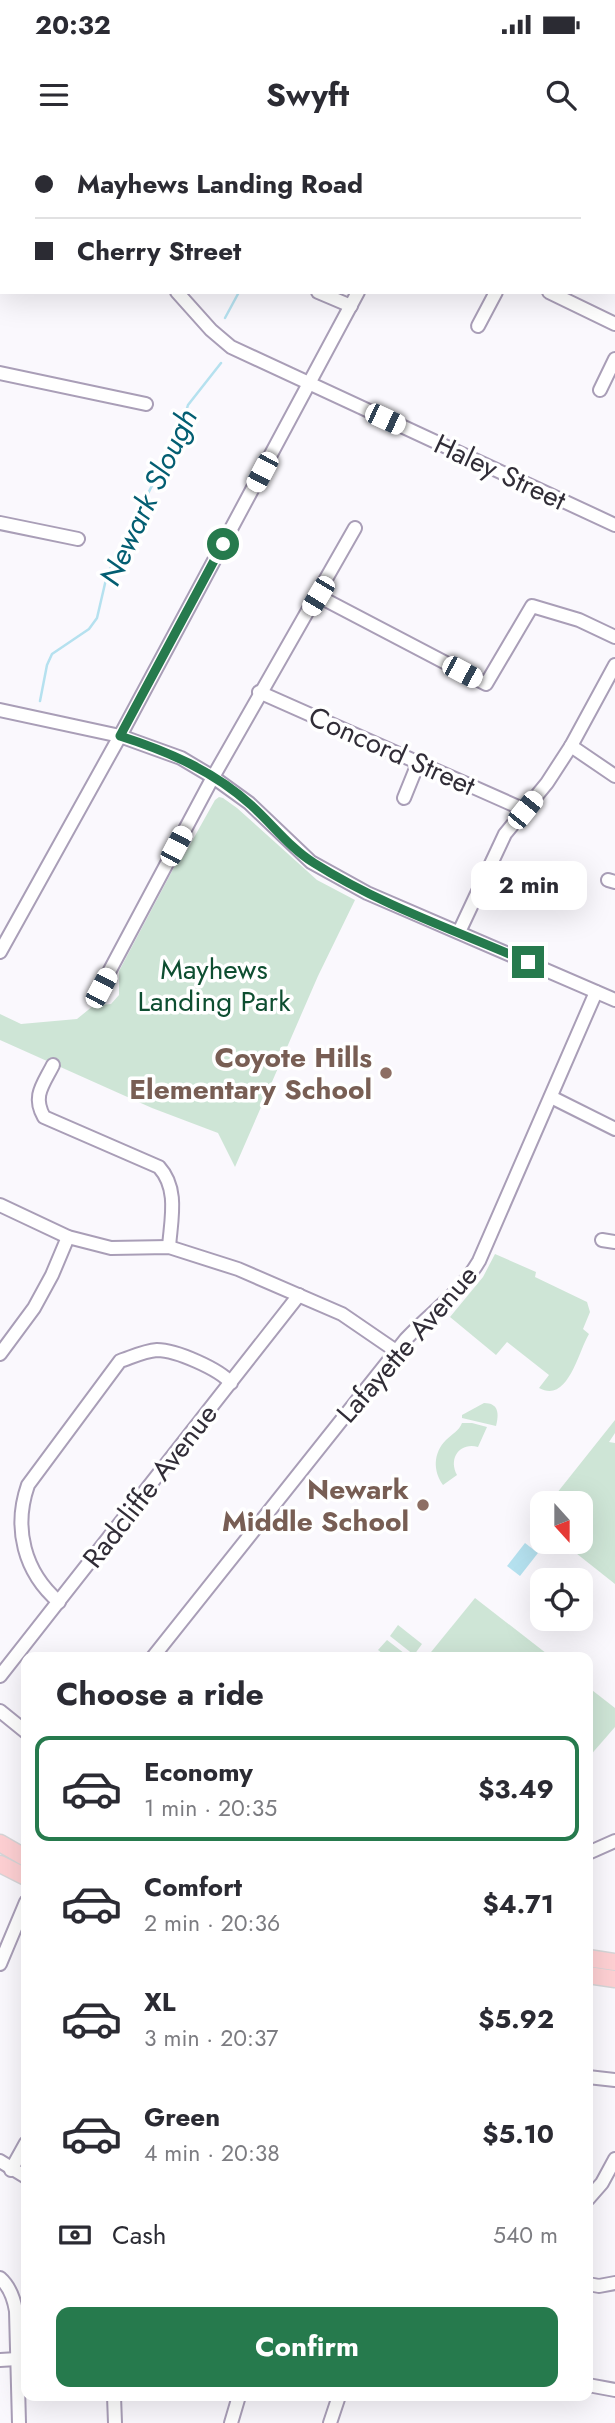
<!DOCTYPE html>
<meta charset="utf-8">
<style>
body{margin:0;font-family:Jost,sans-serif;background:#f7f7f7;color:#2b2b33;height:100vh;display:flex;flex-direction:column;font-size:26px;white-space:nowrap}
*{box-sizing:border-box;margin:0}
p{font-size:23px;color:#7c7c81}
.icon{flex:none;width:38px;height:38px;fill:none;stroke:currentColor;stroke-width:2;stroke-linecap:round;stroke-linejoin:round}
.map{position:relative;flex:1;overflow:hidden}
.drawer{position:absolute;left:21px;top:1512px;width:572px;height:749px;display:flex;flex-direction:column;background:#fff;border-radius:14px;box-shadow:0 7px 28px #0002}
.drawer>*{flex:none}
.guide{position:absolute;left:0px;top:0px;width:616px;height:154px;box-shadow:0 7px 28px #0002;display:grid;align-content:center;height:154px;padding:0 35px;background:#fff}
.needle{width:46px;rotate:159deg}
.fabs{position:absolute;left:530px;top:1351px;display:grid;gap:14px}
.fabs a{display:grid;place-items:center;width:63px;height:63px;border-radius:14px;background:#fff;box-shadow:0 7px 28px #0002;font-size:35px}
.end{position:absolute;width:32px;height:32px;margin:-16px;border:9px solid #267a4d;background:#fff;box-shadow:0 0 0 4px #fff}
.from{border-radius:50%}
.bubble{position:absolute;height:49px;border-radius:14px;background:#fff;box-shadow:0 7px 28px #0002;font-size:23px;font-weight:700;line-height:49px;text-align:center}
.car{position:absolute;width:21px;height:42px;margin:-21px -10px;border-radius:9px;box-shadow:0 0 5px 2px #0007;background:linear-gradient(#fff 24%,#345 0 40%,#fff 0 76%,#345 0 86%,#fff 0)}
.guide b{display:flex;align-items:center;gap:24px;height:66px;font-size:26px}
.guide b+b{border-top:2px solid #e1e1e2}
.guide i{width:18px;height:18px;background:#2b2b33}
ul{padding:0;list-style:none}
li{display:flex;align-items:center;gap:21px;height:105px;margin:0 14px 10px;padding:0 21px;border:4px solid transparent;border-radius:14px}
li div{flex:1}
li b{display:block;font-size:26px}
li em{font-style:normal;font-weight:700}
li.current{border-color:#267a4d}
li>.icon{width:63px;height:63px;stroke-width:1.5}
h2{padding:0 35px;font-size:32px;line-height:84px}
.pay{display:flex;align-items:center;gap:18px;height:77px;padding:0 35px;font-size:26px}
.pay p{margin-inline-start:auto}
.button{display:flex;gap:14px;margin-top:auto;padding:14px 35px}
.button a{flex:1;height:80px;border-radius:14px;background:#267a4d;color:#fff;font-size:28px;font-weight:700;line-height:80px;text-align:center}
.status{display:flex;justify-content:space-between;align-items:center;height:49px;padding:0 35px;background:#fff;direction:ltr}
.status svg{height:19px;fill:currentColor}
header{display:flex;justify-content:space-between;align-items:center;height:91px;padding:0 35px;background:#fff;font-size:32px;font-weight:700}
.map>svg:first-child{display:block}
.green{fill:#cee5d6}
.water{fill:#b5e1ef}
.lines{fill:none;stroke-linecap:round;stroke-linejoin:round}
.stream{stroke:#b5e1ef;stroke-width:2.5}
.minor-casing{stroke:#a99eb7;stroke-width:16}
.major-casing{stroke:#d6d5d7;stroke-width:19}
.minor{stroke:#fff;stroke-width:12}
.major{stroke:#fed0d3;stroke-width:16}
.rail-casing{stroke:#7d7a82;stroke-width:5}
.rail{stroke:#fff;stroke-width:2.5;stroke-dasharray:8;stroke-linecap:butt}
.route{stroke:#267a4d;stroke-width:9}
.education-dot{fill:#8d6e63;stroke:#fff;stroke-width:2.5}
.labels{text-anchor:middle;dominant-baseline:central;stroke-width:7;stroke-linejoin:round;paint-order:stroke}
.street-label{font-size:28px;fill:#312d37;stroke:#fff}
.park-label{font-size:28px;fill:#0e4e31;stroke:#fff}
.education-label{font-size:28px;font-weight:bold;fill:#785e54;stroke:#fff;text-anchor:end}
.water-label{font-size:30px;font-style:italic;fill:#035e72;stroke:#fff}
</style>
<div class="status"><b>20:32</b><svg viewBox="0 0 49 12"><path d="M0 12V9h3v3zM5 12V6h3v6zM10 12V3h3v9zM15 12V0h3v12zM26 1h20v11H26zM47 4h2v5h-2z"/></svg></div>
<header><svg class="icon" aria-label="menu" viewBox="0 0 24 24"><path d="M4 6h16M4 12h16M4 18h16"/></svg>Swyft<svg class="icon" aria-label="search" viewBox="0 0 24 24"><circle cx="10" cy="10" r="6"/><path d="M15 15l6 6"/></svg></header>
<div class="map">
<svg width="615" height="2283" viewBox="0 0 615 2283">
<rect width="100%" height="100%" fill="#faf8fd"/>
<g class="green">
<polygon points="219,657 223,658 237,668 317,740 355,760 318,836 235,1027 218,993 152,968 0,900 0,874 21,884 77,879 93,866 111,864 119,855 119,831 179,718 182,719 215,660"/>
<path d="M495,1114L536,1132L535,1137L587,1162L590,1172L583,1189L589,1194C578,1212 568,1264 539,1248L549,1235L507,1202L496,1215L450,1177L483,1137Z"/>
<path d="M484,1263C499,1263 499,1274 496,1286L462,1278V1275Z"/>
<polygon points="615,1280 615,1293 609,1302 615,1303 615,1444 562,1402 581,1402 581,1363 549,1363"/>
<path d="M462,1283H472L487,1287L478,1307C460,1302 448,1318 457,1335L443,1345C433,1331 433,1313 446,1300C452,1294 459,1291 462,1283Z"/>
<polygon points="475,1458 551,1517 427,1517"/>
<polygon points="398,1485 422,1504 414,1515 390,1496"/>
<polygon points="387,1500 409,1517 387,1517 378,1510"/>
<polygon points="588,1547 615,1568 615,1587 588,1618"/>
</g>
<polygon class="water" points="525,1403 538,1413 520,1436 507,1426"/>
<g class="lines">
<g class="stream">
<polyline points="312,2 313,0"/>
<polyline points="225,178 239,152"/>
<polyline points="40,561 47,525 52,514 89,489 97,478 107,435 181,288 188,265 221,223"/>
</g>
<g class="minor-casing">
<g id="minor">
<polyline points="38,0 40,2"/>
<polyline points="222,0 225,2"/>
<polyline points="552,0 556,2"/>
<polyline points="435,2 436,0"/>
<polyline points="614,28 615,28"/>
<polyline points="0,81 2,82"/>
<polyline points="177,152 211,190 231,207 615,385"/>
<polyline points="318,152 351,166"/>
<polyline points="549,152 615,184"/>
<polyline points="478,186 496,152"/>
<polyline points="0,233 146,264"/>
<polyline points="600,250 615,219"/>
<polyline points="0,383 78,399"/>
<polyline points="318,456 486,544 532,466 579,480 615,497"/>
<polyline points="259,552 525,670"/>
<polyline points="0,570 120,596 181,618 213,637 249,663 311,722 367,753 615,860"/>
<polyline points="571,606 615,636"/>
<polyline points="404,658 419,621"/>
<polyline points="608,740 615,742"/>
<polyline points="459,792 505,694 547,643 571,606 615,525"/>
<polyline points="0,812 120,596 358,152"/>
<polyline points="101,847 213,637 355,388"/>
<path d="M53,925C43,945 32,956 44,977L159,1027C179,1049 171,1079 169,1107"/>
<polyline points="551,957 615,989"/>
<polyline points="0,1065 68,1097 111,1108 169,1107 238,1129 342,1174 396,1211"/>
<polyline points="602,1100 615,1102"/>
<polyline points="0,1214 34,1168 52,1135 68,1097"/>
<path d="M59,1462C24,1432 13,1388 28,1345L120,1221C132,1217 144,1211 157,1210C176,1210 219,1229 231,1243"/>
<path d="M153,1517L406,1199C433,1170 458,1156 479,1121L596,852"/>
<polyline points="0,1536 299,1155"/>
<polyline points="0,1571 26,1592"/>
<polyline points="588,1713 615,1701"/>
<polyline points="0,1824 26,1762"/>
<polyline points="588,1937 615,1940"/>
<polyline points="0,2021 26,2037"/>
<polyline points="11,2030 26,2003"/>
<polyline points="588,2059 602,2043 615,2019"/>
<path d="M0,2138C9,2146 14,2159 16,2171L19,2283"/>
<polyline points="588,2144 599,2146 615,2143"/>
<polyline points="0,2220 17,2219"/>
<polyline points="588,2245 615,2250"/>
<polyline points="114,2256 115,2283"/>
<polyline points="231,2283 239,2256"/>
<polyline points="330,2283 339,2256"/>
</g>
</g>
<g class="major-casing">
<g id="major">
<polyline points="0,1703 26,1718"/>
<polyline points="0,1724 26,1737"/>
<polyline points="588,1818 615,1822"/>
<polyline points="588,1835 615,1839"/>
</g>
</g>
<use href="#minor" class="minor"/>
<use href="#major" class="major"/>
<g class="rail-casing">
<g id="rail">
<polyline points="383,0 386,2"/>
<polyline points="614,108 615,109"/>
</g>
</g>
<use href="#rail" class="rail"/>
</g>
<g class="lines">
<path class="route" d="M223,404L120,596C167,611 214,631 251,665C272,684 291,709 314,723C380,765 457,791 528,822"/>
</g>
<g class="education-dot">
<circle cx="386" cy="933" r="7"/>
<circle cx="423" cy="1365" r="7"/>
</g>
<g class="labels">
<g class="street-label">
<text transform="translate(500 332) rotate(25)">Haley Street</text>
<text transform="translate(392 611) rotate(24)">Concord Street</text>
<text transform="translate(407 1204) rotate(-49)">Lafayette Avenue</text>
<text transform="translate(150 1346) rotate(-52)">Radcliffe Avenue</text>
</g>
<g class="park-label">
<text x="214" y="829">Mayhews<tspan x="214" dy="32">Landing Park</tspan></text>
</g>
<g class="education-label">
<text x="372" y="917">Coyote Hills<tspan x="372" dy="32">Elementary School</tspan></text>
<text x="409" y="1349">Newark<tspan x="409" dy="32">Middle School</tspan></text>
</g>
<g class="water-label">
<text transform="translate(148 357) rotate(-65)">Newark Slough</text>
</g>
</g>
</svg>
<div class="fabs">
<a><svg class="needle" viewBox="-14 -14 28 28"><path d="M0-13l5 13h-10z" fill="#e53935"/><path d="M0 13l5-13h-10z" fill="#7c7c81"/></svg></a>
<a><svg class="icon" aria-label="locate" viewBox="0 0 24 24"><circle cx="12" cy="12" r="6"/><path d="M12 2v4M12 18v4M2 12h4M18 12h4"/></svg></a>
</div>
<i class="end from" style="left:223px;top:404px"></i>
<i class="end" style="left:528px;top:822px"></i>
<div class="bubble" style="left:471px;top:721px;width:116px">2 min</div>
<i class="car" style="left:385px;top:279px;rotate:115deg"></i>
<i class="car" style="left:262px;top:332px;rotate:208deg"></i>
<i class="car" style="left:318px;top:456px;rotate:211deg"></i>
<i class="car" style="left:462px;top:532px;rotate:118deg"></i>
<i class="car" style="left:525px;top:670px;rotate:39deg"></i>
<i class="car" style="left:176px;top:706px;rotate:28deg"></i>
<i class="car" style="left:101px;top:848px;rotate:28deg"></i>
<div class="guide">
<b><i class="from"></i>Mayhews Landing Road</b>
<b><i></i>Cherry Street</b>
</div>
<section class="drawer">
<h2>Choose a ride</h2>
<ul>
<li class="current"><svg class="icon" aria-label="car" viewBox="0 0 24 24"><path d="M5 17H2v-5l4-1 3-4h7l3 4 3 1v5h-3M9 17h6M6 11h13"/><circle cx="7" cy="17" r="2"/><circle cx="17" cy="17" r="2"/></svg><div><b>Economy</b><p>1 min · 20:35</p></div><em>$3.49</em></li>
<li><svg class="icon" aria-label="car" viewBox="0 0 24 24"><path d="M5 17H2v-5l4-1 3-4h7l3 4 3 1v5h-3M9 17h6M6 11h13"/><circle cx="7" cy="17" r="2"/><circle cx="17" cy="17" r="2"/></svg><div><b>Comfort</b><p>2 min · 20:36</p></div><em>$4.71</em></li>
<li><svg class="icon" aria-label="car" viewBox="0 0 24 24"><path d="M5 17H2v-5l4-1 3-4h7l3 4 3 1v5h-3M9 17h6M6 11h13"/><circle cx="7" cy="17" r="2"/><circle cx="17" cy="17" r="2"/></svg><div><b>XL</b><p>3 min · 20:37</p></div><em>$5.92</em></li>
<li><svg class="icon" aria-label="car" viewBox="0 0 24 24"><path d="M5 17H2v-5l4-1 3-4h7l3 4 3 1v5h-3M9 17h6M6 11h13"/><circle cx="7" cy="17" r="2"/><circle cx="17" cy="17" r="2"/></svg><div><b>Green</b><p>4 min · 20:38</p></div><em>$5.10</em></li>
</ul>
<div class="pay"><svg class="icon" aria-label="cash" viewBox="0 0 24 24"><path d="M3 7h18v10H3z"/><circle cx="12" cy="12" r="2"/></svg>Cash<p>540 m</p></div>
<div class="button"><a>Confirm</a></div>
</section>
</div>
